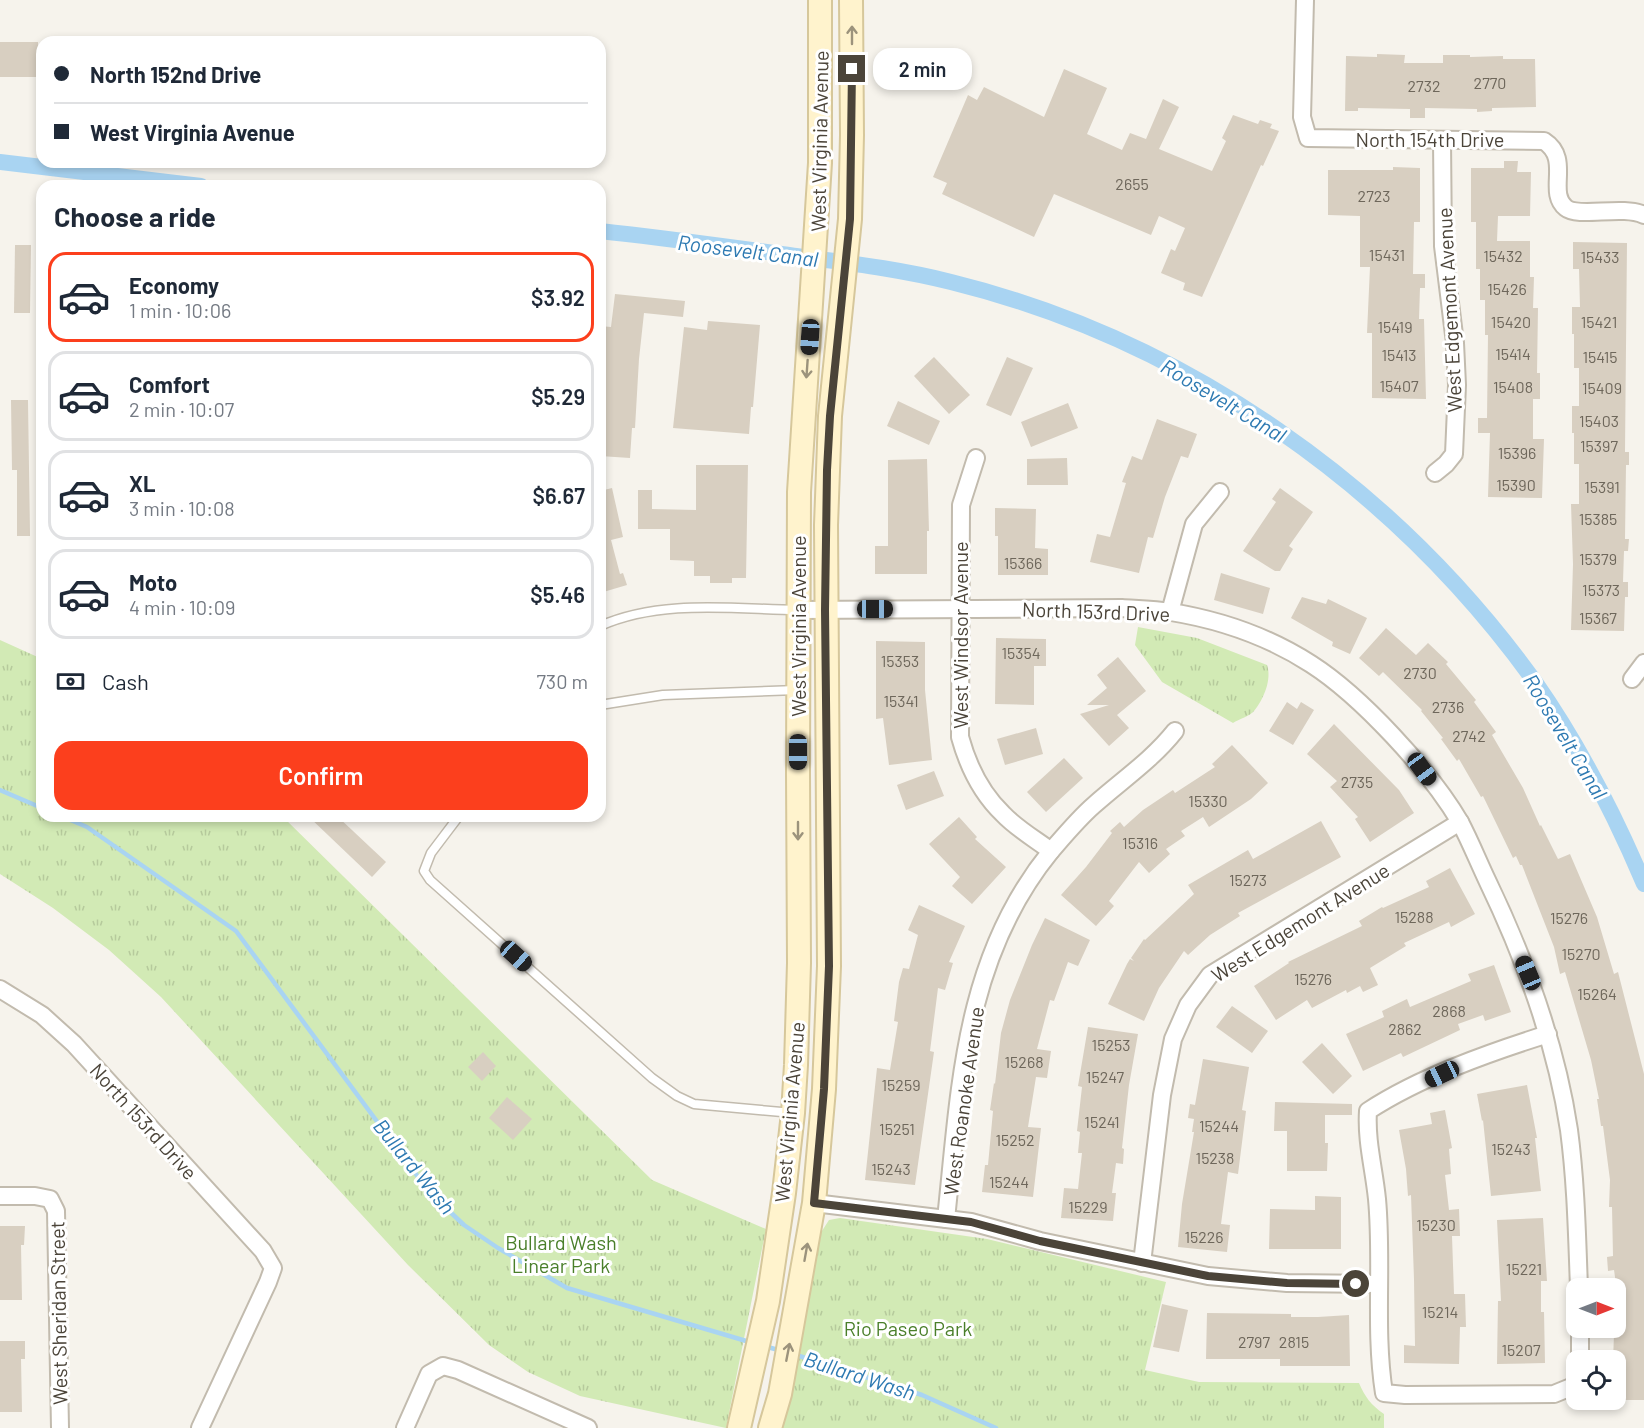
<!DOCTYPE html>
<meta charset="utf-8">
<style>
body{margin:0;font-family:Barlow,sans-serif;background:#f6f6f7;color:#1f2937;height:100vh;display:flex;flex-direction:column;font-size:22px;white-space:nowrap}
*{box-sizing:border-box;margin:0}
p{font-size:20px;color:#747a83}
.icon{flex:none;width:33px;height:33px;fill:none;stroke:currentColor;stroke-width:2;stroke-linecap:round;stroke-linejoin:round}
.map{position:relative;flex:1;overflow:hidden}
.sheet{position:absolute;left:36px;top:180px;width:570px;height:642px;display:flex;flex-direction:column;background:#fff;border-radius:18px;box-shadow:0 3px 9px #0003}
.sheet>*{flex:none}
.top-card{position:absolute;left:36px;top:36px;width:570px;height:132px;border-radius:18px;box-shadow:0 3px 9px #0003;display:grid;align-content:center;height:132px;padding:0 18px;background:#fff}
.needle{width:39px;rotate:90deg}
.tools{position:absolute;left:1566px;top:1278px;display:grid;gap:12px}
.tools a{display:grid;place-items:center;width:60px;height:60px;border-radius:12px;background:#fff;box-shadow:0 3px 9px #0003;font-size:30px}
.end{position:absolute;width:27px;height:27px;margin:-14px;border:8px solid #4b4439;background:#fff;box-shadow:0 0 0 3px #fff}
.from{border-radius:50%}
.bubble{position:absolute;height:42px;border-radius:18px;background:#fff;box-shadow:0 3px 9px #0003;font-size:20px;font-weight:600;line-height:42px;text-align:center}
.car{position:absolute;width:18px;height:36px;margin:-18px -9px;border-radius:8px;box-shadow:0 0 4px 2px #0007;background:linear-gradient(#222 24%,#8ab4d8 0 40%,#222 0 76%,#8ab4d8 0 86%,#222 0)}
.top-card b{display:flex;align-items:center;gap:21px;height:57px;font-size:22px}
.top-card b+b{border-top:2px solid #e0e1e3}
.top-card i{width:15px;height:15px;background:#1f2937}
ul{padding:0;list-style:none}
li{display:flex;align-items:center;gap:18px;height:90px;margin:0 12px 9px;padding:0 6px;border:3px solid #e0e1e3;border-radius:18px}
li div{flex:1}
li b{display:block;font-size:22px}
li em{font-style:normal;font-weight:600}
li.active{border-color:#fc3f1d}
li>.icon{width:54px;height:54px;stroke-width:1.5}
h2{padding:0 18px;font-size:27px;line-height:72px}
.pay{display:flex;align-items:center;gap:15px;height:66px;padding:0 18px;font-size:22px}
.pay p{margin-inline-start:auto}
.cta{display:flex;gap:12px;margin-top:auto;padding:12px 18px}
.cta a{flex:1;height:69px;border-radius:18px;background:#fc3f1d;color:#fff;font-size:24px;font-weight:600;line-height:69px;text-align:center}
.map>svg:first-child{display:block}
.park{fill:url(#park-tufts)}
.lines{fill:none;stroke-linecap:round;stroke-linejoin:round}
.stream{stroke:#a9d4f2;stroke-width:4.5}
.canal{stroke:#a9d4f2;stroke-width:16}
.building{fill:#d8cfc1}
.service-casing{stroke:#c2bbae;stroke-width:11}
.minor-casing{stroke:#c2bbae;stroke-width:20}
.secondary-casing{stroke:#d6c79b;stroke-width:26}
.service{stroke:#fff;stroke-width:8}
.minor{stroke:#fff;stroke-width:16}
.secondary{stroke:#fff3cd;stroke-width:22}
.oneway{stroke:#9c937c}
.route{stroke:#4b4439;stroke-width:8}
.labels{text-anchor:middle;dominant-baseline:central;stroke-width:6;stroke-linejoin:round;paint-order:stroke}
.number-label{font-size:16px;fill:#6e675b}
.street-label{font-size:20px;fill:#4b4439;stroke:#fff}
.park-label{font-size:20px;fill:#4a7f2a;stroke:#fff}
.water-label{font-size:21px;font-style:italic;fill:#2e7ab2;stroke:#fff}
</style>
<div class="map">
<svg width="1644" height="1428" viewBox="0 0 1644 1428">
<defs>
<pattern id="park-tufts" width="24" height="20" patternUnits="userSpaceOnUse" patternTransform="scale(1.5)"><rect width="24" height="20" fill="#d2eab5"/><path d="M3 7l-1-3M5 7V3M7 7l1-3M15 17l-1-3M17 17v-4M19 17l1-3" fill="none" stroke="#b6ca9c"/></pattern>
</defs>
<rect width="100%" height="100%" fill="#f6f3ec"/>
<g class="park">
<path d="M1138,627L1197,638L1267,665C1272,679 1264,699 1254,711C1250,716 1239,719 1233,723L1162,682L1135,645Z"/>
<polygon points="0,640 42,659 42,816 282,816 652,1180 766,1229 726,1428 580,1396 528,1372 489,1345 408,1265 161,997 109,950 53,908 0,874"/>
<path d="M840,1218L987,1239L1166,1282L1145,1370L1199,1382L1359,1383C1365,1397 1371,1405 1384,1414V1428H781L820,1234L829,1220Z"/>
</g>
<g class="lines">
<g class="stream">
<polyline points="0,790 42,808"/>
<polyline points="61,816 87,827 236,931 430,1193 464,1225 498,1248 567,1288 753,1343"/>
<polyline points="764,1346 782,1351"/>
<polyline points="793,1354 922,1395 996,1428"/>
</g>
<g class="canal">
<polyline points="0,162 201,186"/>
<path d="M600,231C665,238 730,247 796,256C848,263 900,269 951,282C1186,340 1394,486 1535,682C1579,745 1614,813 1644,884"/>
</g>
</g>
<g class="building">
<rect x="0" y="42" width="38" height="35"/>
<polygon points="1377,54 1405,55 1404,63 1443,63 1443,55 1470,55 1470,57 1503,56 1503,59 1535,59 1536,107 1492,108 1492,111 1477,112 1477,109 1425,108 1425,118 1410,118 1410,109 1358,108 1358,111 1345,111 1346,56 1377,57"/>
<polygon points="1064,69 1107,88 1087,134 1122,150 1130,133 1146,139 1163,99 1179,107 1159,149 1212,171 1226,141 1222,138 1233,115 1258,124 1260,120 1272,124 1270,128 1279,131 1263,166 1261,165 1202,297 1183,290 1185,283 1161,273 1171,249 1175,251 1185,228 1159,216 1151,235 1054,194 1034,237 942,194 947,183 933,177 968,95 977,100 984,87 1044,117"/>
<polygon points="1504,161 1518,161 1517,172 1531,172 1530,216 1498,216 1497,241 1530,241 1530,277 1534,277 1533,308 1538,308 1537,373 1540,373 1540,399 1533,399 1533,439 1544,439 1542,498 1488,497 1490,433 1478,433 1478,418 1487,418 1488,335 1485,335 1485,300 1480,300 1480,269 1476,269 1476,222 1471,222 1471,168 1504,168"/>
<polygon points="1393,167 1420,168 1420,222 1414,222 1413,274 1425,274 1425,288 1420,288 1419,319 1424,319 1426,399 1372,398 1372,333 1367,333 1370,267 1360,267 1360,216 1328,215 1328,170 1393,170"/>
<polygon points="1573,242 1627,243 1625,452 1629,452 1629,465 1626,465 1625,539 1629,539 1628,551 1624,551 1623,582 1628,582 1628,597 1625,597 1624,631 1571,630 1573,564 1571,504 1579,504 1579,464 1574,464 1574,433 1572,433 1572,406 1579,406 1579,368 1574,368 1574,334 1572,334 1572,307 1580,307 1579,269 1573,269"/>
<polygon points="15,245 31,245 30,313 14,313"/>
<polygon points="615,294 685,301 683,317 644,313 639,359 635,428 632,428 630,458 600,456 600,326 611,327"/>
<polygon points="708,321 760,325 753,407 751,407 749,434 673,428 684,327 707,330"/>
<polygon points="934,357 970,395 949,414 914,376"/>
<polygon points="1007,357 1033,368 1011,416 986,405"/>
<polygon points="11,400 28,400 30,536 17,536 17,470 12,470"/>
<polygon points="898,401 940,421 929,445 887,426"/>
<polygon points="1068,403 1078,428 1031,447 1021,422"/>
<polygon points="1157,419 1197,434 1188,458 1181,456 1165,497 1153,538 1148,537 1139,573 1090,562 1097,534 1110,537 1126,483 1122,482 1132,456 1142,460"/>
<polygon points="1067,458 1068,485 1027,485 1027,459"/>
<polygon points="927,459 929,531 927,531 927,574 875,574 875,546 888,546 888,460"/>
<polygon points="696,465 748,465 746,578 732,578 732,583 710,583 710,576 694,576 694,561 670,560 670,529 638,529 638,490 652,490 652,509 696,510"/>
<polygon points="612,488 623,537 611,540 620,574 623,573 627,585 600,593 600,491"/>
<polygon points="1280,488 1313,512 1289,546 1293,549 1280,571 1275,571 1243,551 1276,502 1272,499"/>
<polygon points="995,508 1036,509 1035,548 1048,549 1048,575 998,575 998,536 995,536"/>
<polygon points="1221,573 1270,588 1263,614 1214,600"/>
<polygon points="1302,597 1326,604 1328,599 1367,618 1350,654 1332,646 1333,642 1291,618"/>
<polygon points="1386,628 1416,655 1428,643 1448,662 1446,664 1476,700 1474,702 1496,732 1492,735 1523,788 1540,826 1541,825 1558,859 1570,854 1597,917 1614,974 1618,972 1644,1074 1644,1400 1616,1400 1616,1362 1613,1360 1616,1284 1614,1270 1608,1271 1607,1257 1613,1256 1612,1207 1609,1207 1610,1180 1603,1126 1601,1126 1597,1099 1599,1099 1591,1060 1565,972 1560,974 1554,947 1522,865 1520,865 1516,856 1513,858 1483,796 1481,797 1459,759 1457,761 1441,739 1443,738 1421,711 1422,710 1383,672 1379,676 1359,658"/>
<polygon points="996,638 1046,639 1046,666 1034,666 1034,705 995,704"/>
<polygon points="876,641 925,642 925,690 932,760 889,765 883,718 876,719"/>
<polygon points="1118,657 1146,691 1117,715 1129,728 1109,746 1080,714 1109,705 1087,705 1107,688 1097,675"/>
<polygon points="1287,702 1297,709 1301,702 1314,710 1293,745 1269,731"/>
<polygon points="1334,724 1399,790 1414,813 1370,842 1355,819 1358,817 1330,787 1337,781 1307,754"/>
<polygon points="1036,728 1043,754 1005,765 997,739"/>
<polygon points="1232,745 1268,783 1251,799 1209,827 1203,817 1181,831 1185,836 1166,849 1170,854 1149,873 1139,862 1109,901 1114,906 1096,926 1061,895 1086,867 1112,833 1110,831 1120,822 1124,827 1143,810 1173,790 1175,793 1215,767 1212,764"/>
<polygon points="1064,758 1083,778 1046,812 1027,792"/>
<polygon points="934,771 944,796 906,810 897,785"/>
<polygon points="308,816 337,816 386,862 372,877"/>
<polygon points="959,817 977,837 975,839 1006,867 972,904 952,886 960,877 929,844"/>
<polygon points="1321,821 1341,857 1238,913 1240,916 1210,935 1188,955 1184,951 1159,988 1144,1021 1108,1004 1127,964 1130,959 1134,961 1131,958 1144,939 1145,940 1194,894 1188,885 1248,850 1253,859"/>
<polygon points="1450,868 1475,914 1451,927 1449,922 1404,943 1406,946 1370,968 1378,985 1363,992 1360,986 1347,993 1346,990 1312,1008 1307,1000 1276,1020 1254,986 1289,963 1288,962 1362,926 1359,921 1382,907 1383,908 1429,887 1426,881"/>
<polygon points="919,905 965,926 949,962 953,963 945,990 938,988 930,1051 934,1052 915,1185 865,1180 877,1068 890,1070 898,1022 894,1021 899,982 903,968 909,969 918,935 908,930"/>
<polygon points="1045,918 1090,940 1078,966 1068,962 1054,1001 1050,1000 1037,1049 1051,1051 1047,1078 1036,1077 1028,1127 1041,1128 1033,1197 982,1192 985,1165 988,1165 993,1111 990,1110 994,1083 995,1084 1001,1033 1010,1000 1032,945"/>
<polygon points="1494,965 1511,1012 1485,1021 1483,1015 1458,1024 1460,1030 1403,1057 1401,1053 1363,1071 1346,1034 1384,1017 1382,1011 1407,999 1410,1007 1471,981 1468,974"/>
<polygon points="1232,1006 1268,1031 1252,1053 1216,1027"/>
<polygon points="1088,1027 1138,1034 1129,1085 1122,1148 1124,1149 1123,1164 1116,1163 1112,1193 1116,1193 1113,1221 1061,1218 1064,1188 1078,1189 1082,1153 1078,1153 1080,1132 1077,1131 1082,1087 1078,1086"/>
<polygon points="1322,1043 1352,1076 1333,1094 1302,1062"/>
<polygon points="483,1052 496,1066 482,1081 468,1067"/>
<polygon points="1203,1059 1249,1067 1242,1110 1246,1111 1238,1174 1228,1172 1221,1224 1230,1225 1227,1252 1178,1247 1182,1204 1194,1132 1192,1132 1194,1119 1188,1118 1190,1104 1195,1105"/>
<polygon points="1527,1085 1537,1138 1535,1138 1541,1191 1491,1196 1483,1120 1482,1121 1477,1094"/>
<polygon points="507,1097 532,1119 513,1140 489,1118"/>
<polygon points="1275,1102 1352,1104 1352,1115 1325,1115 1325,1143 1328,1143 1327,1171 1287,1171 1287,1131 1274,1131"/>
<polygon points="1445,1110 1452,1148 1449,1149 1451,1174 1445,1175 1449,1210 1459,1209 1460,1236 1452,1236 1454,1294 1465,1294 1466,1327 1460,1327 1459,1364 1404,1363 1404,1345 1415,1346 1414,1279 1411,1195 1408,1196 1406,1169 1399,1130 1432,1124 1430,1113"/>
<polygon points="1315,1196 1341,1197 1341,1249 1269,1249 1270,1209 1315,1210"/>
<polygon points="1543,1218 1547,1281 1541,1281 1541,1312 1544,1312 1545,1363 1497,1364 1498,1301 1501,1301 1497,1220"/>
<polygon points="0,1226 25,1226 24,1245 21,1245 22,1300 0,1300"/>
<polygon points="1162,1304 1188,1310 1179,1352 1153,1347"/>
<polygon points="1207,1313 1291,1314 1291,1317 1318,1317 1349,1315 1350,1366 1280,1366 1280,1359 1206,1359"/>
<polygon points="0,1341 25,1341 25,1359 21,1359 22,1412 0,1412"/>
</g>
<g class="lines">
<g class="service-casing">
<g id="service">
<path d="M600,626C661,599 732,609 797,610"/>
<polyline points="600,705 663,695 797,690"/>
<polyline points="459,816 431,853 424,871 430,880 652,1078 677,1096 694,1104 793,1113"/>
</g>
</g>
<g class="minor-casing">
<g id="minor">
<path d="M1305,0L1302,117L1308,138L1544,141C1572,159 1546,192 1566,208C1578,218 1623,205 1644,215"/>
<path d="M976,458L961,505L960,737C968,766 981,793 1003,814C1016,828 1035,839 1051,851"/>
<polyline points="1435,473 1446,464 1454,454 1457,385 1455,343 1443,246 1442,140"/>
<path d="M798,610L1122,608C1138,609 1155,609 1171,612C1220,620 1269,637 1311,664C1361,696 1430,771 1460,822C1470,841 1478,861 1487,880C1525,959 1556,1043 1569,1130C1576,1183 1577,1235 1579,1288"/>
<polyline points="1170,612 1194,524 1220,492"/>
<polyline points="1632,679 1644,663"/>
<polyline points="0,989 42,1015 74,1044 263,1251 273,1268 268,1282 200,1428"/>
<path d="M1548,1034C1488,1053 1420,1077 1368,1111C1366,1141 1374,1169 1377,1199C1383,1263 1374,1329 1384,1393L1405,1395L1554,1394L1576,1385"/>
<polyline points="0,1196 35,1196 50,1199 56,1211 60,1428"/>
<polyline points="814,1203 971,1222 1040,1241 1208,1276 1287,1283 1379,1284"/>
<path d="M946,1219C960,1088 963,959 1051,851C1064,836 1079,818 1094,805C1122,780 1152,760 1175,731"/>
<polyline points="1142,1263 1162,1095 1173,1039 1188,1005 1210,975 1460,822"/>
<polyline points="1580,1328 1580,1360"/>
<polyline points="405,1428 429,1374 443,1366 458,1370 588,1428"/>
</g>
</g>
<g class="secondary-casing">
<g id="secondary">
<polyline points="739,1428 768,1301 784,1193 793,1113 796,1065 799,963 798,773 799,492 820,163 820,0"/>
<polyline points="770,1428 780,1394 814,1203 824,1089 829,966 826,525 830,416 850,219 852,135 851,0"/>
</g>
</g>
<use href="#service" class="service"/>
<use href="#minor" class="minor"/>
<use href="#secondary" class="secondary"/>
</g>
<defs><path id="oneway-shaft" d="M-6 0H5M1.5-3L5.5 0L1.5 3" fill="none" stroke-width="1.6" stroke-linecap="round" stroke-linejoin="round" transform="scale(1.5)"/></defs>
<g class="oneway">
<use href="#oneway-shaft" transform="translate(852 35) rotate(-90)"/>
<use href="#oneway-shaft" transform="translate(807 369) rotate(94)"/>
<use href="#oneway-shaft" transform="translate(798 831) rotate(90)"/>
<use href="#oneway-shaft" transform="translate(806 1252) rotate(-80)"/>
<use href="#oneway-shaft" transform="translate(788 1352) rotate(-79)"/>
</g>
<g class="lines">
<polyline class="route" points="852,69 850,219 830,416 827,470 825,610 829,966 824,1089 814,1203 971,1222 1040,1241 1208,1276 1287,1283 1356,1284"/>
</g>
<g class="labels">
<g class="number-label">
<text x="1490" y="82">2770</text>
<text x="1424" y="85">2732</text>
<text x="1132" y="183">2655</text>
<text x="1374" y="195">2723</text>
<text x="1387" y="254">15431</text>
<text x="1503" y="255">15432</text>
<text x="1600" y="256">15433</text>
<text x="1507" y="288">15426</text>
<text x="1511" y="321">15420</text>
<text x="1599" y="321">15421</text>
<text x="1395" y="326">15419</text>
<text x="1513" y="353">15414</text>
<text x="1399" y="354">15413</text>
<text x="1600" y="356">15415</text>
<text x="1399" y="385">15407</text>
<text x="1513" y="386">15408</text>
<text x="1602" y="387">15409</text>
<text x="1599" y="420">15403</text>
<text x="1599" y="445">15397</text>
<text x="1517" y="452">15396</text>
<text x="1516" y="484">15390</text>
<text x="1602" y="486">15391</text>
<text x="1598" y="518">15385</text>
<text x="1598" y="558">15379</text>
<text x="1023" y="562">15366</text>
<text x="1601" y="589">15373</text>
<text x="1598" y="617">15367</text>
<text x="1021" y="652">15354</text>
<text x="900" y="660">15353</text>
<text x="1420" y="672">2730</text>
<text x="901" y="700">15341</text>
<text x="1448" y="706">2736</text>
<text x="1469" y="735">2742</text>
<text x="1357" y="781">2735</text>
<text x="1208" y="800">15330</text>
<text x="1140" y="842">15316</text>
<text x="1248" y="879">15273</text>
<text x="1414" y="916">15288</text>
<text x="1569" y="917">15276</text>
<text x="1581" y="953">15270</text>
<text x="1313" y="978">15276</text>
<text x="1597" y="993">15264</text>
<text x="1449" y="1010">2868</text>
<text x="1405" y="1028">2862</text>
<text x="1111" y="1044">15253</text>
<text x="1024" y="1061">15268</text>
<text x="1105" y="1076">15247</text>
<text x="901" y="1084">15259</text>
<text x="1102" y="1121">15241</text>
<text x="1219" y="1125">15244</text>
<text x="897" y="1128">15251</text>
<text x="1015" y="1139">15252</text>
<text x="1511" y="1148">15243</text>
<text x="1215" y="1157">15238</text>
<text x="891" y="1168">15243</text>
<text x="1009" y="1181">15244</text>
<text x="1088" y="1206">15229</text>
<text x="1436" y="1224">15230</text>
<text x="1204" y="1236">15226</text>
<text x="1524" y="1268">15221</text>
<text x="1440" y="1311">15214</text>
<text x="1254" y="1341">2797</text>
<text x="1294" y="1341">2815</text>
<text x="1521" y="1349">15207</text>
</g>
<g class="street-label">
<text x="1430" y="139">North 154th Drive</text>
<text transform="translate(819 141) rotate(-89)">West Virginia Avenue</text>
<text transform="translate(1449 310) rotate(-93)">West Edgemont Avenue</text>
<text transform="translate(1096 611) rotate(2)">North 153rd Drive</text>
<text transform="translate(798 626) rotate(-90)">West Virginia Avenue</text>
<text transform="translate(960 635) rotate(-90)">West Windsor Avenue</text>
<text transform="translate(1300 922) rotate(-32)">West Edgemont Avenue</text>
<text transform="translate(963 1101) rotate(-82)">West Roanoke Avenue</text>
<text transform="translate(789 1112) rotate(-85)">West Virginia Avenue</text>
<text transform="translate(144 1121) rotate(48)">North 153rd Drive</text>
<text transform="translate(58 1313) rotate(-91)">West Sheridan Street</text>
</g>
<g class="park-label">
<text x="561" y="1242">Bullard Wash<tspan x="561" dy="23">Linear Park</tspan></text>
<text x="908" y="1328">Rio Paseo Park</text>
</g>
<g class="water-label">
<text transform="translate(748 250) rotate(7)">Roosevelt Canal</text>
<text transform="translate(1224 400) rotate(31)">Roosevelt Canal</text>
<text transform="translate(1566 736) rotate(59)">Roosevelt Canal</text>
<text transform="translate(415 1166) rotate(51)">Bullard Wash</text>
<text transform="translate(860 1375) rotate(18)">Bullard Wash</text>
</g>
</g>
</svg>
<div class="tools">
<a><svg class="needle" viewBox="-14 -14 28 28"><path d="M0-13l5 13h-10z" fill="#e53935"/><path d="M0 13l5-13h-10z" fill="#747a83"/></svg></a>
<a><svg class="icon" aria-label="locate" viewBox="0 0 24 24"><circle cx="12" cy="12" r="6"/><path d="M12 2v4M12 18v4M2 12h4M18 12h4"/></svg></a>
</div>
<i class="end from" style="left:1356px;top:1284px"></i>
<i class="end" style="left:852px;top:69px"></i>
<div class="bubble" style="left:873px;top:48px;width:99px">2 min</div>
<i class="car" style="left:810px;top:337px;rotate:184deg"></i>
<i class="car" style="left:875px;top:609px;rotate:90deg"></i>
<i class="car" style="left:798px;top:752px;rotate:180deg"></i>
<i class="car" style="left:1422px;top:769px;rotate:144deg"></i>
<i class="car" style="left:516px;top:956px;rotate:132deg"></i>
<i class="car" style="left:1528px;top:973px;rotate:337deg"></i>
<i class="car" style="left:1442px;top:1074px;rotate:245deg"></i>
<div class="top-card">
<b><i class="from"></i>North 152nd Drive</b>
<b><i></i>West Virginia Avenue</b>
</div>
<section class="sheet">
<h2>Choose a ride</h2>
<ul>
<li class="active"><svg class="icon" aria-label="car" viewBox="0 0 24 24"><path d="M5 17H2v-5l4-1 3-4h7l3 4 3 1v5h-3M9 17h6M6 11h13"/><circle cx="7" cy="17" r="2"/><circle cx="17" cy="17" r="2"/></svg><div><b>Economy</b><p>1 min · 10:06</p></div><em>$3.92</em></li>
<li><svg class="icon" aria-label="car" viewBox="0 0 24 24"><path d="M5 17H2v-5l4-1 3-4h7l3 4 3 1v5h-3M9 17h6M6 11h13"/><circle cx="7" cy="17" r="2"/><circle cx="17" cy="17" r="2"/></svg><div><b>Comfort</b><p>2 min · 10:07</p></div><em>$5.29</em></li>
<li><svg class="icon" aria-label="car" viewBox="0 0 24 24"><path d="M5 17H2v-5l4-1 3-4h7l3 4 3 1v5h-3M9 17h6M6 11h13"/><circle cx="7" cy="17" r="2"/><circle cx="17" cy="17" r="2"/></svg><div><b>XL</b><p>3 min · 10:08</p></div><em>$6.67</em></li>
<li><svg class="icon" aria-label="car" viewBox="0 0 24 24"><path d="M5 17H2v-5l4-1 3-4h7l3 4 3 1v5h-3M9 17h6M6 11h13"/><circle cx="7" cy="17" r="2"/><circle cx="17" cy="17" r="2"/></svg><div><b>Moto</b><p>4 min · 10:09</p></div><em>$5.46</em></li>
</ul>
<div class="pay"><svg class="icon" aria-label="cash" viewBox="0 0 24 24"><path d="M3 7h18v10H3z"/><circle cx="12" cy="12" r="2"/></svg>Cash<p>730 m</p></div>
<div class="cta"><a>Confirm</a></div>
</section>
</div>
